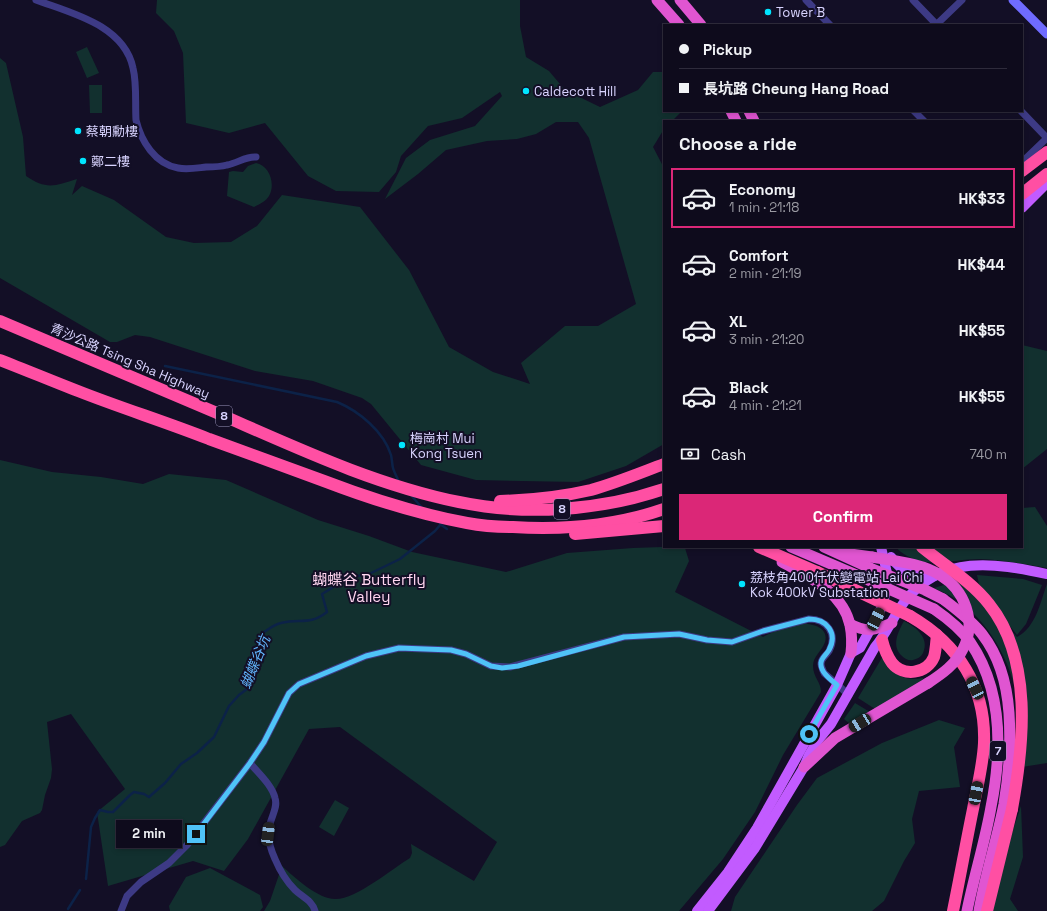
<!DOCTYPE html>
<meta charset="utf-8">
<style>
body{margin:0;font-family:"Space Grotesk","Noto Sans TC",sans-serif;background:#1c1929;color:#f1f3f6;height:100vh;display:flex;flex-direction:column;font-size:15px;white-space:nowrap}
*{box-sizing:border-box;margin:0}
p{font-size:13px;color:#9b9ba3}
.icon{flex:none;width:22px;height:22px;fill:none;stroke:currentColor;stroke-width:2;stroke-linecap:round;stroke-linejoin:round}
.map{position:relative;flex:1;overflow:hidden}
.panel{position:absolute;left:663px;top:120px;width:360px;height:428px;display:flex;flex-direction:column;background:#0e0b1c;border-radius:0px;box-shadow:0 2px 6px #0003,0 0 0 1px #2e2b3b}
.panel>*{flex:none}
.banner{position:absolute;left:663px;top:24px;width:360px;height:88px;border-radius:0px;box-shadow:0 2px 6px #0003,0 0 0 1px #2e2b3b;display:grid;align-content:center;height:88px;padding:0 16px;background:#0e0b1c}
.end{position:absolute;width:18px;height:18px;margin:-9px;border:5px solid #4fc3f7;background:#111;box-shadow:0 0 0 2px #111}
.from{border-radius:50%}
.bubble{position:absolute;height:28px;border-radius:0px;background:#0e0b1c;box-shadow:0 2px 6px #0003,0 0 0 1px #2e2b3b;font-size:13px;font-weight:700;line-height:28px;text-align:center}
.car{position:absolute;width:12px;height:24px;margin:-12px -6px;border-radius:5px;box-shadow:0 0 3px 1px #0007;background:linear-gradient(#222 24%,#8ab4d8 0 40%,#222 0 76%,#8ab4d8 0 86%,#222 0)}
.banner b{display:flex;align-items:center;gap:14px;height:38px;font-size:15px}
.banner b+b{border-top:1px solid #2e2b3b}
.banner i{width:10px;height:10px;background:#f1f3f6}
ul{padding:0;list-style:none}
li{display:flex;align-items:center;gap:12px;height:60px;margin:0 8px 6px;padding:0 8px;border:2px solid transparent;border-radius:0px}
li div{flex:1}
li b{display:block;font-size:15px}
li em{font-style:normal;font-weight:700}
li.on{border-color:#db2777}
li>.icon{width:36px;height:36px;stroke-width:1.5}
h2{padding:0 16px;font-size:18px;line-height:48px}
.pay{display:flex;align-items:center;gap:10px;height:44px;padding:0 16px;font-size:15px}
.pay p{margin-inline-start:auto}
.primary-button{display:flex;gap:8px;margin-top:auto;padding:8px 16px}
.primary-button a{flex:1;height:46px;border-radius:0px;background:#db2777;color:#fff;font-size:16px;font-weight:700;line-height:46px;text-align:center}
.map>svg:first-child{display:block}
.green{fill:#12302f}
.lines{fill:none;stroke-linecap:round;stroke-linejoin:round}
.stream{stroke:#0c2248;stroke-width:2.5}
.minor{stroke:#3d3a85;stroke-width:7}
.secondary{stroke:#6f6bff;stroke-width:9}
.primary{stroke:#c25bff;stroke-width:10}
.trunk{stroke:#e055d1;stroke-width:11}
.motorway{stroke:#ff4fa3;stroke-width:12}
.trunk-bridge{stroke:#e055d1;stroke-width:11}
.motorway-bridge{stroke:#ff4fa3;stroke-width:12}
.route{stroke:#4fc3f7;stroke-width:5}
.poi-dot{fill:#00e5ff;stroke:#130f26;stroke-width:1.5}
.labels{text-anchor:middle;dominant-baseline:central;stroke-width:4;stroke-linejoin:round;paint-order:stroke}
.shield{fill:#130f26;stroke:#9e99be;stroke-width:1}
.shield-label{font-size:12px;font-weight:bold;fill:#d9d4ff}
.poi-label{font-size:13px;fill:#d9d4ff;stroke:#130f26;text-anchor:start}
.street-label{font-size:13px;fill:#d9d4ff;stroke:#130f26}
.water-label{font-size:14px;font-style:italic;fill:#62b6ff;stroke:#130f26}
.quarter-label{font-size:15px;fill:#ffd6f0;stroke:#130f26}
</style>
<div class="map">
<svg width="1047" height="911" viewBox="0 0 1047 911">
<rect width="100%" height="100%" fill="#130f26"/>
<g class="green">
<path d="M157,0H520V26L526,57L549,71L565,90L600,107L638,90L653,72H664V111H682L672,121H664V129L653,147L664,168V444L626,466L578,482L476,480L421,465L371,404L362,398L313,381L255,371L150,337L135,335L117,342H110L0,278V58L6,63L23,137L26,176C46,190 55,186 77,179L72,195L82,186L114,200L166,237L194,243L231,242L257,226L282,195L360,207L409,270L449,347L493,372L530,384L521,363L565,326H598L636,304L589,138L578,122H556L536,134L517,139L487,141L446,150L418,174L385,199L406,158L430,140L475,126L502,96L500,92L462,118L428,126L401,156L396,172L379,192L336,191L308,176L265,123L229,133L186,123L183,53L174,31L156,13Z"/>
<polygon points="87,47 99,73 87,78 76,52"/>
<polygon points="89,85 102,85 102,113 90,113"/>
<path d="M256,163C269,165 276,184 269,196C266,201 260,204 254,207L227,196L229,172L233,171L243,172L248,166Z"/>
<polygon points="1022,345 1047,351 1047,449 1022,469"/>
<path d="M0,460L52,472L101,477L143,484L169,474L226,480L318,520L369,536L412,552L506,572L567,553L633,548L663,547L685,548L689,561L675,592L763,637C773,632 784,626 794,624C806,622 830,625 825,642C822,651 813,656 813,666C813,677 821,682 821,692L783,755L755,812L723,859L679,911H264L270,901L282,866C294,877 318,899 335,899C355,900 392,869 410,858L412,853L411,844L474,881L497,842L340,727L309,729L248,839L224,871L193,861L108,886L97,812L125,789L71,714L47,722L52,769L51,778L45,795L42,810L40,813L22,821L5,845L0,847Z"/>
<path d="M1035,507L1047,526V568C1025,564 1003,560 980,559C960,559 939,565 919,561C912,559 900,553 896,547H1022V508Z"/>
<polygon points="977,575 1023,579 1042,585 1026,624 1017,635 980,589"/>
<path d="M967,578L1017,637C1036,627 1040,603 1047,584V763L1022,767C1021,748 1022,728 1019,708C1013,665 991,622 954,598C948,594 940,591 934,588Z"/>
<path d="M904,621C916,627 930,638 923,653C921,657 917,659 913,660C909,661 905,659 902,656C891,646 898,632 904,621Z"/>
<path d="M883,656C893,673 901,682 923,678L925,681L876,709L872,707L858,698Z"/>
<polygon points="855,703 870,712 851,725 844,719"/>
<polygon points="939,720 965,728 954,747 960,787 919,791 912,819 915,843 904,861 884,901 872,911 731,911 735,897 797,805 817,778 882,743"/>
<polygon points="335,800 349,808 334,836 319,827"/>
<polygon points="1021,806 1023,857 1010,899 1018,911 992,911 1012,833"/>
<polygon points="210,868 260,895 263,907 260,911 170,911 169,906 186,877"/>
</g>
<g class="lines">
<g class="stream">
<path d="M165,366L337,402C359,411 384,432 391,455C392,459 392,464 393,468C394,472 397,477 399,482"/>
<polyline points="410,494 423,509"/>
<polyline points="440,524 447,529"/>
<path d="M86,879L91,827L95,818L100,810L108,812H113L130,795L134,792L144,794L149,797L165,783L181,764L197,753L214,737L229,706L239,695L247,689L251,671L258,658L264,632C269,629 275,624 281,623C300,618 309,626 327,612L322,594L335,586L346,577L367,575L400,559L435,531L441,524"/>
<polyline points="68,909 80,890"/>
</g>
<g class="minor">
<path d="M36,0C71,13 124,25 133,68C137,84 135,103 136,120C141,141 155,164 178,168C187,170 197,168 206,167C213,167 220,167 227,165C238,163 246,156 256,157"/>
<polyline points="806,0 830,25"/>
<polyline points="913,0 937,25"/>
<polyline points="936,25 962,0"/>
<polyline points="914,111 924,121"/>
<polyline points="1021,111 1047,138"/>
<polyline points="1022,162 1047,138"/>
<path d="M250,763C258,773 272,785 275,798C278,807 272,815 270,824C266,836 270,848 275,859C280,871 286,881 295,890C302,897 312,900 315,911"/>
<path d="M121,911L127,896L141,882L169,863L187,845L250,763L264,742L289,693L299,684L366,656L399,648L451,650L466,654L491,666L510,667L624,637L679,634L707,640L732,642L763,631L809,619C827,619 838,634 829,651C826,656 821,658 821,664C821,667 823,670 824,673L849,695"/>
</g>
<polyline class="secondary" points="1013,0 1047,34"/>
<g class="primary">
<polyline points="1022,208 1047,183"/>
<path d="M891,557C904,575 914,575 934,576"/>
<polyline points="697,911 728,872 757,828 837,685 851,653 860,648 870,630 882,607 886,590 887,573 881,547"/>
<path d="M708,911L755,848L804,767L809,755L818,740L831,724L875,647C887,633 894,615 905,601C942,554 995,563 1047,574"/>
</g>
<g class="trunk">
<polyline points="657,0 679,25"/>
<polyline points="680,0 701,25"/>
<polyline points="731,111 736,121"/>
<polyline points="749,111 754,121"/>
<polyline points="791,547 866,579"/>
<polyline points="824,547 870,568"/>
<polyline points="843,553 872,557"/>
<path d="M782,562C809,577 843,592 850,625C852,635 852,644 851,653"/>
<path d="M943,599C957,610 971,620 982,634C999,656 1007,685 1009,713C1011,744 1009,774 1004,804C997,840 985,875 979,911"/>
<path d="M934,609C947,618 961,629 970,642C1003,690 1002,752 991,807C985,842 974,876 967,911"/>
<path d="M850,624C867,633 875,630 892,623"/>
<polyline points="804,767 835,738 928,683"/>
</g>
<g class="motorway">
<polyline points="1022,171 1047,152"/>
<polyline points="1022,194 1047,174"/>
<path d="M0,321C72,352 145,382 217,413C295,447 375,485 459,502C525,516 599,511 664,489"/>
<path d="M0,360C26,370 52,381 78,391C121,408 166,422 209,439C247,453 285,467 324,481C371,499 418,514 467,523C482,526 498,527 513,527C564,530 615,526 664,509"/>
<path d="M500,501C531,500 561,497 591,490C616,483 640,473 664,464"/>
<polyline points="575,534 664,526"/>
<polyline points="759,547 817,572"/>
<path d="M910,616C958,644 986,687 984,743C983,765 977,788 973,809C966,843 960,877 953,911"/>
<path d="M882,640C884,648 887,656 892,663C903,677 927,674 934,657C936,650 936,642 937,635"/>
<polyline points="987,911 1012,809"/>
</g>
<g class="trunk-bridge">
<path d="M872,557C894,561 921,563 940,575C965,590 977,622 963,649C956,664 942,674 928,683"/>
<polyline points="870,568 925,590 943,599"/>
<polyline points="866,579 934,609"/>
</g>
<g class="motorway-bridge">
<path d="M922,547C944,565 971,581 989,604C1033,659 1024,743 1012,809"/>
<polyline points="817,572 910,616"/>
</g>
</g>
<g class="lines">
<path class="route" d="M196,834L250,763L264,742L289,693L299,684L366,656L399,648L451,650L466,654L491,666L502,668L518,666L624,637L679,634L707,640L732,642L763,631L809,619C827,619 838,633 829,650C826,655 821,658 821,663C820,672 831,680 837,685L809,734"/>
</g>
<g class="poi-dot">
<circle cx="768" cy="12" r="4"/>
<circle cx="526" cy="91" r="4"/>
<circle cx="78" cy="131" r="4"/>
<circle cx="83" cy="161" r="4"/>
<circle cx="402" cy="445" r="4"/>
<circle cx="742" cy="584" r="4"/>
</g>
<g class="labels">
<g class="shield">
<rect x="216" y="406" width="16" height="20" rx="3"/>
<rect x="554" y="499" width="16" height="20" rx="3"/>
<rect x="990" y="741" width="16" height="20" rx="3"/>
</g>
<g class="shield-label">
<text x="224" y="416">8</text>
<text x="562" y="509">8</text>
<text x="998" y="751">7</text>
</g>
<g class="poi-label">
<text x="776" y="12">Tower B</text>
<text x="534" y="91">Caldecott Hill</text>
<text x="86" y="131">蔡朝勳樓</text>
<text x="91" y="161">鄭二樓</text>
<text x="410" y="438">梅崗村 Mui<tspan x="410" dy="15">Kong Tsuen</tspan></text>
<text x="750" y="577">荔枝角400仟伏變電站 Lai Chi<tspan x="750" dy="15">Kok 400kV Substation</tspan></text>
</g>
<g class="street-label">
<text transform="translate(130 361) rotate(23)">青沙公路 Tsing Sha Highway</text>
</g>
<g class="water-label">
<text transform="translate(255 662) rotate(-68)">蝴蝶谷坑</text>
</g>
<g class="quarter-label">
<text x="369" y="579">蝴蝶谷 Butterfly<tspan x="369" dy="17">Valley</tspan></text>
</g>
</g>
</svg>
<i class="end from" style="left:809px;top:734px"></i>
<i class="end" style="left:196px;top:834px"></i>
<div class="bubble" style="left:116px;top:820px;width:66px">2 min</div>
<i class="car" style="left:876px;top:619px;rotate:26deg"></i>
<i class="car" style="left:975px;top:688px;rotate:334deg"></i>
<i class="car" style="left:860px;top:723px;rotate:239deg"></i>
<i class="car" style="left:976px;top:793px;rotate:11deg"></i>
<i class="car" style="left:268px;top:834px;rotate:7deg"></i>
<div class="banner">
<b><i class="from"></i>Pickup</b>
<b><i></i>長坑路 Cheung Hang Road</b>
</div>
<section class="panel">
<h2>Choose a ride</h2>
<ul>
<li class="on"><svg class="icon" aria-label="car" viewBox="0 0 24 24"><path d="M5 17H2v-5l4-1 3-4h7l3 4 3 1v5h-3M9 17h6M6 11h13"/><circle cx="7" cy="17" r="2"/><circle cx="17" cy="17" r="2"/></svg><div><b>Economy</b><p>1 min · 21:18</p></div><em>HK$33</em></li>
<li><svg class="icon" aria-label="car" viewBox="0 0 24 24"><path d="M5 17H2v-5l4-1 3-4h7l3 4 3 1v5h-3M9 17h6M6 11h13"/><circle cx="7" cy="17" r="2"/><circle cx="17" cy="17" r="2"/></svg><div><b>Comfort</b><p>2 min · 21:19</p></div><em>HK$44</em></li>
<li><svg class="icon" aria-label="car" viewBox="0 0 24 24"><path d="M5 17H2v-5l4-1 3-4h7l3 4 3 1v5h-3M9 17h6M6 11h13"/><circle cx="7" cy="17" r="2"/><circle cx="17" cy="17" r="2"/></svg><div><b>XL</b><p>3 min · 21:20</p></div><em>HK$55</em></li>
<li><svg class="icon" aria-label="car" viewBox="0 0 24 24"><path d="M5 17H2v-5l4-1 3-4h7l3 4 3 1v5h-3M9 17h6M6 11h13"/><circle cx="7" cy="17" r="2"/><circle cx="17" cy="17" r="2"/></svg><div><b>Black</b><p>4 min · 21:21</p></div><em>HK$55</em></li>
</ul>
<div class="pay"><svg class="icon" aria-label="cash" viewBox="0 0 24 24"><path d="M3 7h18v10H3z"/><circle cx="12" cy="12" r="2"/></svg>Cash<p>740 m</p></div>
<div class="primary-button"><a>Confirm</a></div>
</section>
</div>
